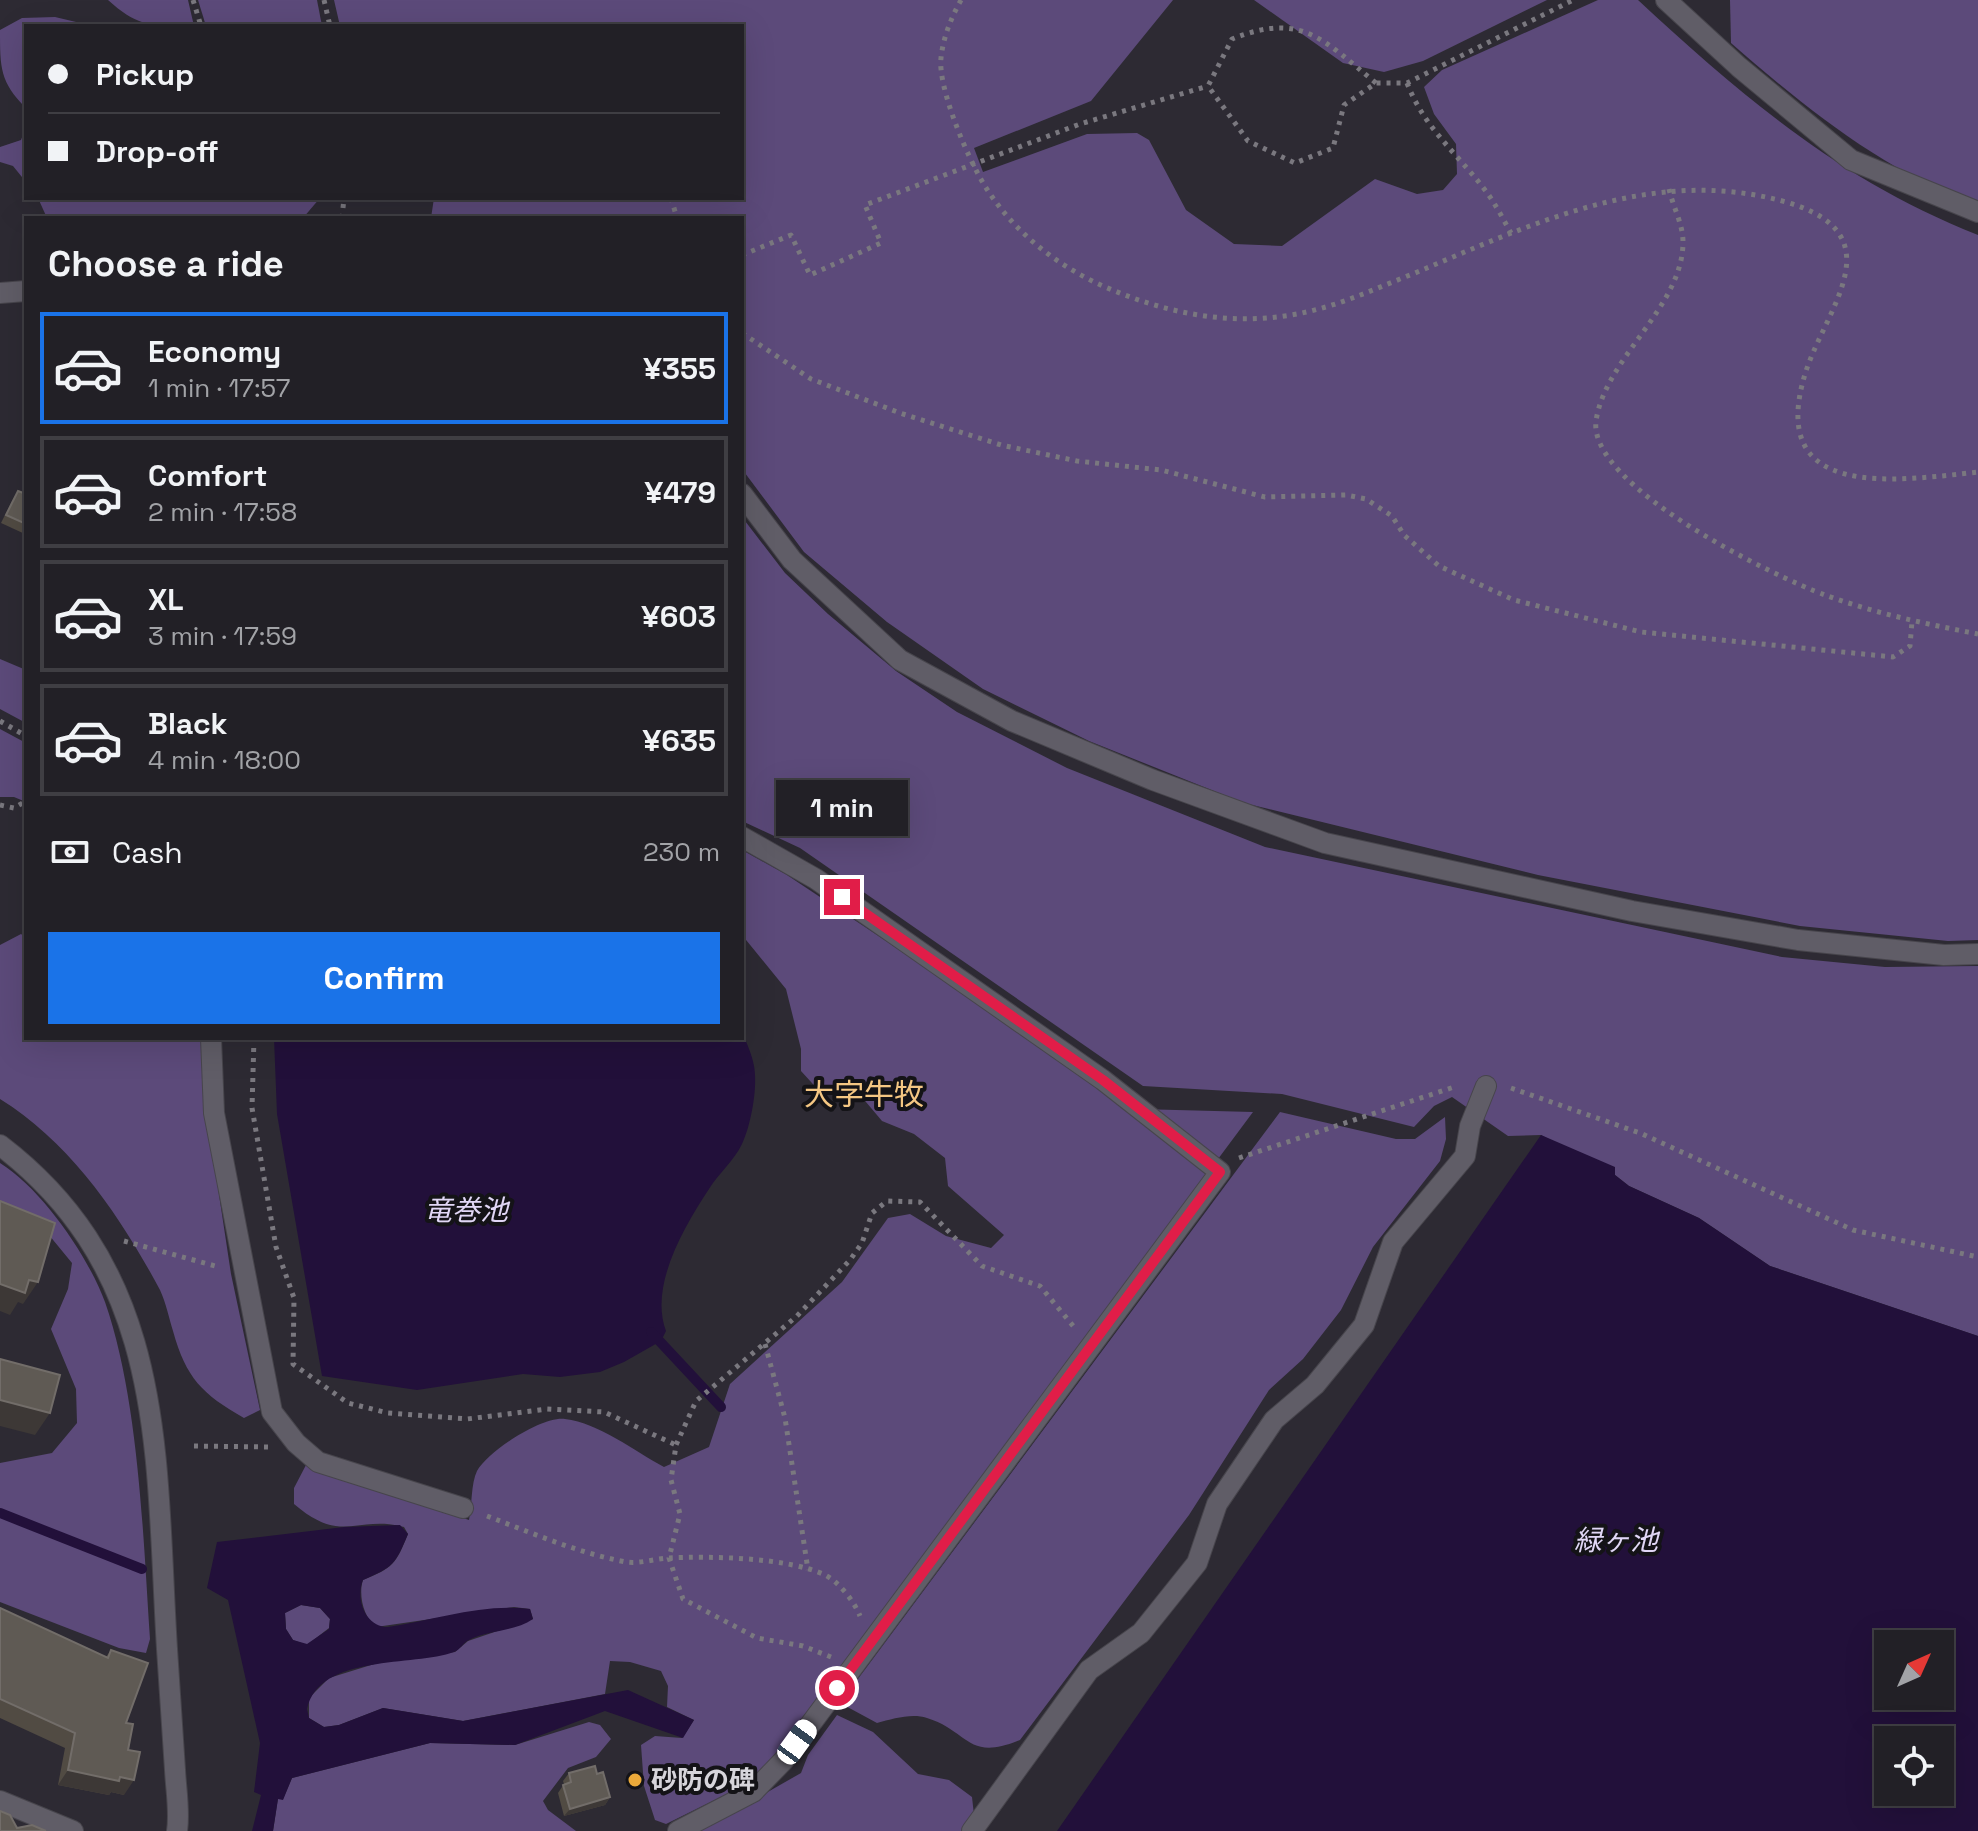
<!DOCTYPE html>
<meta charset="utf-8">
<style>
body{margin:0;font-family:"Space Grotesk","Noto Sans JP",sans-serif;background:#2a282e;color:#f1f3f6;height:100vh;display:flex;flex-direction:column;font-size:30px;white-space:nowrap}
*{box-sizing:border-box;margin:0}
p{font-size:26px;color:#a2a3a7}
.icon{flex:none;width:44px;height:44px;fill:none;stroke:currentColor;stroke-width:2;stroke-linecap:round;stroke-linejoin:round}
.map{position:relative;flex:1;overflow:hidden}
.sheet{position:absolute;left:24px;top:216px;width:720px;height:824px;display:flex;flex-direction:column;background:#222026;border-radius:0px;box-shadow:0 8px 32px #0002,0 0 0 2px #3f3e43}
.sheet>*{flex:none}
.guide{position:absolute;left:24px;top:24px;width:720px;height:176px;border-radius:0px;box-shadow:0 8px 32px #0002,0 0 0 2px #3f3e43;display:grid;align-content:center;height:176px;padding:0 24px;background:#222026}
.needle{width:52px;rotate:45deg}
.tools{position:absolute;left:1874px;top:1630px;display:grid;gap:16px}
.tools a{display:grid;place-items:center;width:80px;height:80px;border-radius:0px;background:#222026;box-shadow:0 8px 32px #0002,0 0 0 2px #3f3e43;font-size:40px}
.end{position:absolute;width:36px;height:36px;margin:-18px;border:10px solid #e11d48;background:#fff;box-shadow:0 0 0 4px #fff}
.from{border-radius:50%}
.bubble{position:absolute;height:56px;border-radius:0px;background:#222026;box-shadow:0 8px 32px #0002,0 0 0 2px #3f3e43;font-size:26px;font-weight:600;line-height:56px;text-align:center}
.car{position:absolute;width:24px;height:48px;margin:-24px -12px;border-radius:10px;box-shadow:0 0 6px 2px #0007;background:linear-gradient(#fff 24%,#345 0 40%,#fff 0 76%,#345 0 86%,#fff 0)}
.guide b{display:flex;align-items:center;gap:28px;height:76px;font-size:30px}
.guide b+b{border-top:2px solid #3f3e43}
.guide i{width:20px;height:20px;background:#f1f3f6}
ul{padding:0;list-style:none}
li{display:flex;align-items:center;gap:24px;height:112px;margin:0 16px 12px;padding:0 8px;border:4px solid #3f3e43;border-radius:0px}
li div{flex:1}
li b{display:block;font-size:30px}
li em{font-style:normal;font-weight:600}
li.active{border-color:#1a73e8}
li>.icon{width:72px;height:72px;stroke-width:1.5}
h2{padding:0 24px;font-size:36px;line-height:96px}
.pay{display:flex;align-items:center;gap:20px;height:88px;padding:0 24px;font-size:30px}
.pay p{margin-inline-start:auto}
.cta{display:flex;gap:16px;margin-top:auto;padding:16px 24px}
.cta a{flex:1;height:92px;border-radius:0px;background:#1a73e8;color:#fff;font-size:32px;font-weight:600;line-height:92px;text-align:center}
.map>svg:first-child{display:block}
.forest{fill:#5c4a7a}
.water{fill:#22103a;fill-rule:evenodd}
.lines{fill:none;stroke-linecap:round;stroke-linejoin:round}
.stream{stroke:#22103a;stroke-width:10}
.minor-casing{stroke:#47454c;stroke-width:22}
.path{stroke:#7a787f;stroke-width:5;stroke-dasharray:4 6;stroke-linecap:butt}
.minor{stroke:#605d67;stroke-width:20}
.wall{fill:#514b43}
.shaded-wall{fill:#3d3836}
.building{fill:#5f5a54;stroke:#726d69;stroke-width:2}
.route{stroke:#e11d48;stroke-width:10}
.poi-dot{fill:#eba93a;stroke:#141317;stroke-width:3}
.labels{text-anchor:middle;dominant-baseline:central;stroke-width:8;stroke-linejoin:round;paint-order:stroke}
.poi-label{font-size:26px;font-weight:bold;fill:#d7d5db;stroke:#141317;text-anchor:start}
.water-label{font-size:28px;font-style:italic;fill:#e1d7f6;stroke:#141317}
.quarter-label{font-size:30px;fill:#f5c783;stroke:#141317}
</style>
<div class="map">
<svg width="1978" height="1831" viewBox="0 0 1978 1831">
<rect width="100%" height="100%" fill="#2d2a33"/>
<g class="forest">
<path d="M108,0H188L194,26C153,26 139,28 108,0Z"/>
<polygon points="198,0 317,0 322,26 206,26"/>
<path d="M334,0H1173L1091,101L974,148L983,172L1087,134L1137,133L1149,140L1186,210L1234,244L1282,246L1375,179L1417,194L1443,190L1457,174L1456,144L1434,114L1424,87L1442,70L1598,0H1638C1744,98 1841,181 1978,235V940L1948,941L1800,926L1538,875L1244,803L1089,741L983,689L887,622L804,552L742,469V218H431L434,198H742V26H340Z"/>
<polygon points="1254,0 1547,0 1423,61 1384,72 1343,63"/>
<path d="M1730,0H1978V206C1881,169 1808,110 1731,43Z"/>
<path d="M55,17L93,26H26V108C0,82 0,68 0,30L22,18Z"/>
<polygon points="26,127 26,182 13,166 0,162 0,147 21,140"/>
<polygon points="38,198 320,198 303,218 47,218"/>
<polygon points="742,517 785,573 828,614 896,671 957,712 1067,768 1265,847 1782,957 1885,967 1978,966 1978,1336 1770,1266 1699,1218 1629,1186 1615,1175 1541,1135 1508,1136 1452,1097 1434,1106 1414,1127 1282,1094 1143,1086 800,848 742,821"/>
<polygon points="0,659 26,670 26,723 0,709"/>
<polygon points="0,729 26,743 26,802 14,797 0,797"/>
<path d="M742,850L787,875L1138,1109L1253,1112L774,1756L749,1783L666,1824L655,1820L644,1786L641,1745L655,1736L682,1738L694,1720L667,1707L668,1686L661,1671L630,1662L610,1661L605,1694L463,1721L383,1708L339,1725L324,1727L309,1718V1698L329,1678L384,1661L455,1652L468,1641L533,1619L530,1609L514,1607L376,1627C364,1618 358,1595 363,1580C393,1568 396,1564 408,1534L404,1527C357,1514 343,1546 294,1504V1488L306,1465L469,1520C472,1506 471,1483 477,1471C488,1451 542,1416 565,1419C599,1423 634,1451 664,1467L709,1447L730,1384L842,1282L888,1218L910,1214L946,1236L991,1248L1004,1235L948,1186L945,1158L914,1134L882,1121L850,1083L822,1094L801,1071V1049L786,989L742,935Z"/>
<path d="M21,934L26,938V1038H202L207,1115L231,1274L260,1410L244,1418C202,1394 186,1378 173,1331C169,1318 166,1303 160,1290C121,1217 71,1143 0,1099V945Z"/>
<path d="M1280,1112L1396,1139H1415L1445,1117L1446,1139L1440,1161L1373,1247L1341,1310L1303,1359L1269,1390L1189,1515L1020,1740C967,1762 969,1731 927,1718C911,1713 893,1719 877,1723L840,1703Z"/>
<path d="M0,1163C42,1189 88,1256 105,1302C139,1400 143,1536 150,1639L146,1653L119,1648L0,1602V1463L52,1453L77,1423L76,1389L51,1329L68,1289L72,1263L49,1235L0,1213Z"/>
<polygon points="301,1605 320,1608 330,1619 329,1628 307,1645 293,1640 286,1629 285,1613"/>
<polygon points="837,1715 873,1732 918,1774 949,1780 972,1797 974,1815 962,1831 699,1831 801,1773 808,1755"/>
<polygon points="589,1722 600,1725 611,1739 596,1757 568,1768 543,1801 548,1810 576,1831 273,1831 278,1798 283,1799 292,1778 430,1743 515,1745"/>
</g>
<g class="water">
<path d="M742,1031C746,1042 752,1054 754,1066C758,1087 751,1125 742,1144C734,1161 718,1174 709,1189C684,1227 649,1286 666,1331L661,1341L624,1362L600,1372L560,1377L523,1374L417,1390L322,1376L277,1114L274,1038H742Z"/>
<path d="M1541,1135L1615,1167V1175L1629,1186L1699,1218L1770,1266L1978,1336V1831H1057ZM1888,1644H1940V1696H1888ZM1888,1740H1940V1792H1888Z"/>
<path d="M400,1525L408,1534C395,1565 393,1567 363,1580C355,1600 366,1627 388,1627C435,1620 482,1603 530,1609L533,1619C514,1632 488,1630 469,1640C463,1643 460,1650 454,1652C414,1667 320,1653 307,1709L309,1718L324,1727L339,1725L383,1708L463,1721L628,1690L694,1720L683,1738L605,1711L515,1745L430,1743L292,1778L283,1800L278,1799L273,1831H252L261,1795L254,1792L260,1743L228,1600L207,1588L217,1542L344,1527ZM301,1605L320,1608L330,1619L329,1629L307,1644L293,1640L286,1629L285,1613Z"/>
</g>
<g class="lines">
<g class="stream">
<polyline points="651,1332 721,1407"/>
<polyline points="0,1513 142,1569"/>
</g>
<g class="minor-casing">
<g id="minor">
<polyline points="1666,0 1739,67 1851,160 1978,212"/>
<polyline points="0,293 26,291"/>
<polyline points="742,494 792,560 900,660 1012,721 1153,780 1325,843 1632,911 1798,940 1944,955 1978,954"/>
<polyline points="211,1038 214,1113 272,1412 296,1443 318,1462 463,1508"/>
<path d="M0,1145C169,1274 155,1456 167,1649C170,1689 172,1730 175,1770C176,1790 180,1812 177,1831"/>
<polyline points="0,1801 73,1831"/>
<polyline points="678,1831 753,1792 784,1760 1220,1172 1103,1080 816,879 742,837"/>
<polyline points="972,1831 1089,1670 1141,1633 1197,1563 1217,1504 1274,1420 1315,1385 1364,1325 1393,1242 1465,1156 1470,1126 1486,1086"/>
</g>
</g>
<g class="path">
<polyline points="193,0 201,26"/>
<polyline points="324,0 330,26"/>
<path d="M961,0C951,18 943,38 941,58C938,85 962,143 975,168C1001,221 1049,262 1103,286C1162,312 1226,326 1291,315C1335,308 1374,289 1415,273C1534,223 1655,165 1786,202C1896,234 1827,307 1806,371C1764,502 1895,481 1978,472"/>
<path d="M1376,83C1323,40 1302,11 1232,39L1208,86L1248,141L1295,163L1333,148L1344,105L1376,83H1407L1573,0"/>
<path d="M1407,83C1425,129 1456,152 1485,190C1495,203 1503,219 1511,233"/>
<path d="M1669,189C1673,207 1683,224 1683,242C1683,307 1605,358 1596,421C1588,486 1773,576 1825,595C1874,613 1926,624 1978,634"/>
<polyline points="671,198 677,218"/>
<polyline points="342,218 344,198"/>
<polyline points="742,255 791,235 810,275 881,243 865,205 1080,124 1208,86"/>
<polyline points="742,333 811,379 900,413 1001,445 1077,461 1161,470 1265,497 1346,495 1366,499 1392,516 1404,535 1439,566 1514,600 1641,632 1893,657 1910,646 1912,621"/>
<polyline points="0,721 26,736"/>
<polyline points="0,805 14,808 26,801"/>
<polyline points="254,1038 252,1108 276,1247 294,1298 293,1364 348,1403 388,1413 467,1419 547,1409 604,1412 676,1445"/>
<polyline points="1511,1088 1640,1133 1853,1230 1978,1257"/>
<polyline points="1239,1158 1457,1086"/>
<polyline points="124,1241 219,1267"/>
<polyline points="765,1344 785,1418 808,1570"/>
<polyline points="194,1446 268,1447"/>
<path d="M487,1516C532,1533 578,1553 626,1562C639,1564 654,1559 668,1558C710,1556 787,1557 825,1575C839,1582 854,1601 860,1616"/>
<polyline points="831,1657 803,1646 757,1638 683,1599 669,1558 680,1514 671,1480 676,1445 696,1401 797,1316 850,1260 862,1243 872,1213 887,1201 920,1202 982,1266 1040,1286 1074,1327"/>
</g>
<use href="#minor" class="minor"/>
</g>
<g class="wall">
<polygon points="18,491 26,494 25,534 1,523 13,499"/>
<polygon points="0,1608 106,1657 111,1650 126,1723 128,1750 124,1795 111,1792 109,1795 58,1785 65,1748 0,1718"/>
<polygon points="569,1773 597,1774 610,1797 605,1805 564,1816 558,1793 564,1784 563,1781"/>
</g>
<g class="shaded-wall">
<polygon points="29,1280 38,1282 23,1304 18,1302 10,1315 0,1311 0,1284"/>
<polygon points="0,1400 50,1413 35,1435 0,1426"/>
<polygon points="68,1770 120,1777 134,1780 124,1795 111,1792 109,1795 58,1785"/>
<polygon points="610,1797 605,1805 564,1816 570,1809"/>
</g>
<g class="building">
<polygon points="18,491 26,494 26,524 6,515"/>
<polygon points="0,1201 55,1223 38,1282 29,1280 25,1293 0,1284"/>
<polygon points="0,1359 60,1375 50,1413 0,1400"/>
<polygon points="0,1608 108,1658 111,1650 148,1663 126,1723 133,1724 128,1750 140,1752 134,1780 120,1777 119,1781 68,1770 75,1733 0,1699"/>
<polygon points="595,1766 597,1774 603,1772 610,1797 570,1809 563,1785 571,1782 569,1773"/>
<polygon points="0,1811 10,1815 17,1828 32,1825 46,1831 0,1831"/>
</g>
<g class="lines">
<polyline class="route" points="837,1688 1220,1172 1103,1080 842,897"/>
</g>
<circle class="poi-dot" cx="635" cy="1780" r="8"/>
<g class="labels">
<g class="poi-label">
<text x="651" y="1780">砂防の碑</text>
</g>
<g class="water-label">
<text x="466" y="1210">竜巻池</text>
<text x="1616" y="1540">緑ヶ池</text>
</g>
<g class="quarter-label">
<text x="864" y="1094">大字牛牧</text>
</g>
</g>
</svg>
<div class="tools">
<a><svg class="needle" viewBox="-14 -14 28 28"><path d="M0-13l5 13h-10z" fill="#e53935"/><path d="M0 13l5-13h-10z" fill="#a2a3a7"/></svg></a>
<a><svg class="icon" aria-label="locate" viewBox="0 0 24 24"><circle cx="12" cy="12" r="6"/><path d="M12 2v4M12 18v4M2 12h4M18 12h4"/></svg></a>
</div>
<i class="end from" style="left:837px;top:1688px"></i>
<i class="end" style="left:842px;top:897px"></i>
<div class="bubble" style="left:776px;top:780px;width:132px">1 min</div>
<i class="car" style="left:797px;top:1742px;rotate:36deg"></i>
<div class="guide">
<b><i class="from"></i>Pickup</b>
<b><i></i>Drop-off</b>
</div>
<section class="sheet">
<h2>Choose a ride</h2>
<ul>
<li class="active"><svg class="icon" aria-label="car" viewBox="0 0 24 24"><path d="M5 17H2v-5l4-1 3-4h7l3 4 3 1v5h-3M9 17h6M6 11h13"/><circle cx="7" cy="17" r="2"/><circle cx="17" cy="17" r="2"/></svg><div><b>Economy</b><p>1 min · 17:57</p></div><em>¥355</em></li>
<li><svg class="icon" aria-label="car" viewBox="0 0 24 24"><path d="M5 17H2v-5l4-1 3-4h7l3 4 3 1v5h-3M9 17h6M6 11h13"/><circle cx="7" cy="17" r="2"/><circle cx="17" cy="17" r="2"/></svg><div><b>Comfort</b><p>2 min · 17:58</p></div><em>¥479</em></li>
<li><svg class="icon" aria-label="car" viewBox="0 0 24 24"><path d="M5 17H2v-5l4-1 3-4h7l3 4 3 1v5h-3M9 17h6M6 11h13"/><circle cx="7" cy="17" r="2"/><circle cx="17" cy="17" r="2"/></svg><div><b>XL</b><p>3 min · 17:59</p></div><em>¥603</em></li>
<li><svg class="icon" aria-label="car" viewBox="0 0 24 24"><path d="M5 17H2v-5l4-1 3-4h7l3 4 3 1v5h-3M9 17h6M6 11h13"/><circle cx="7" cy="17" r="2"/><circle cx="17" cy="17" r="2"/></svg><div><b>Black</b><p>4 min · 18:00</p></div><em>¥635</em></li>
</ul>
<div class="pay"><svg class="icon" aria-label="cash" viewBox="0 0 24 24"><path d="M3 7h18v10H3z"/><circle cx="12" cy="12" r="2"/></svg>Cash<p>230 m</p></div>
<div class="cta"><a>Confirm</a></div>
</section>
</div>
